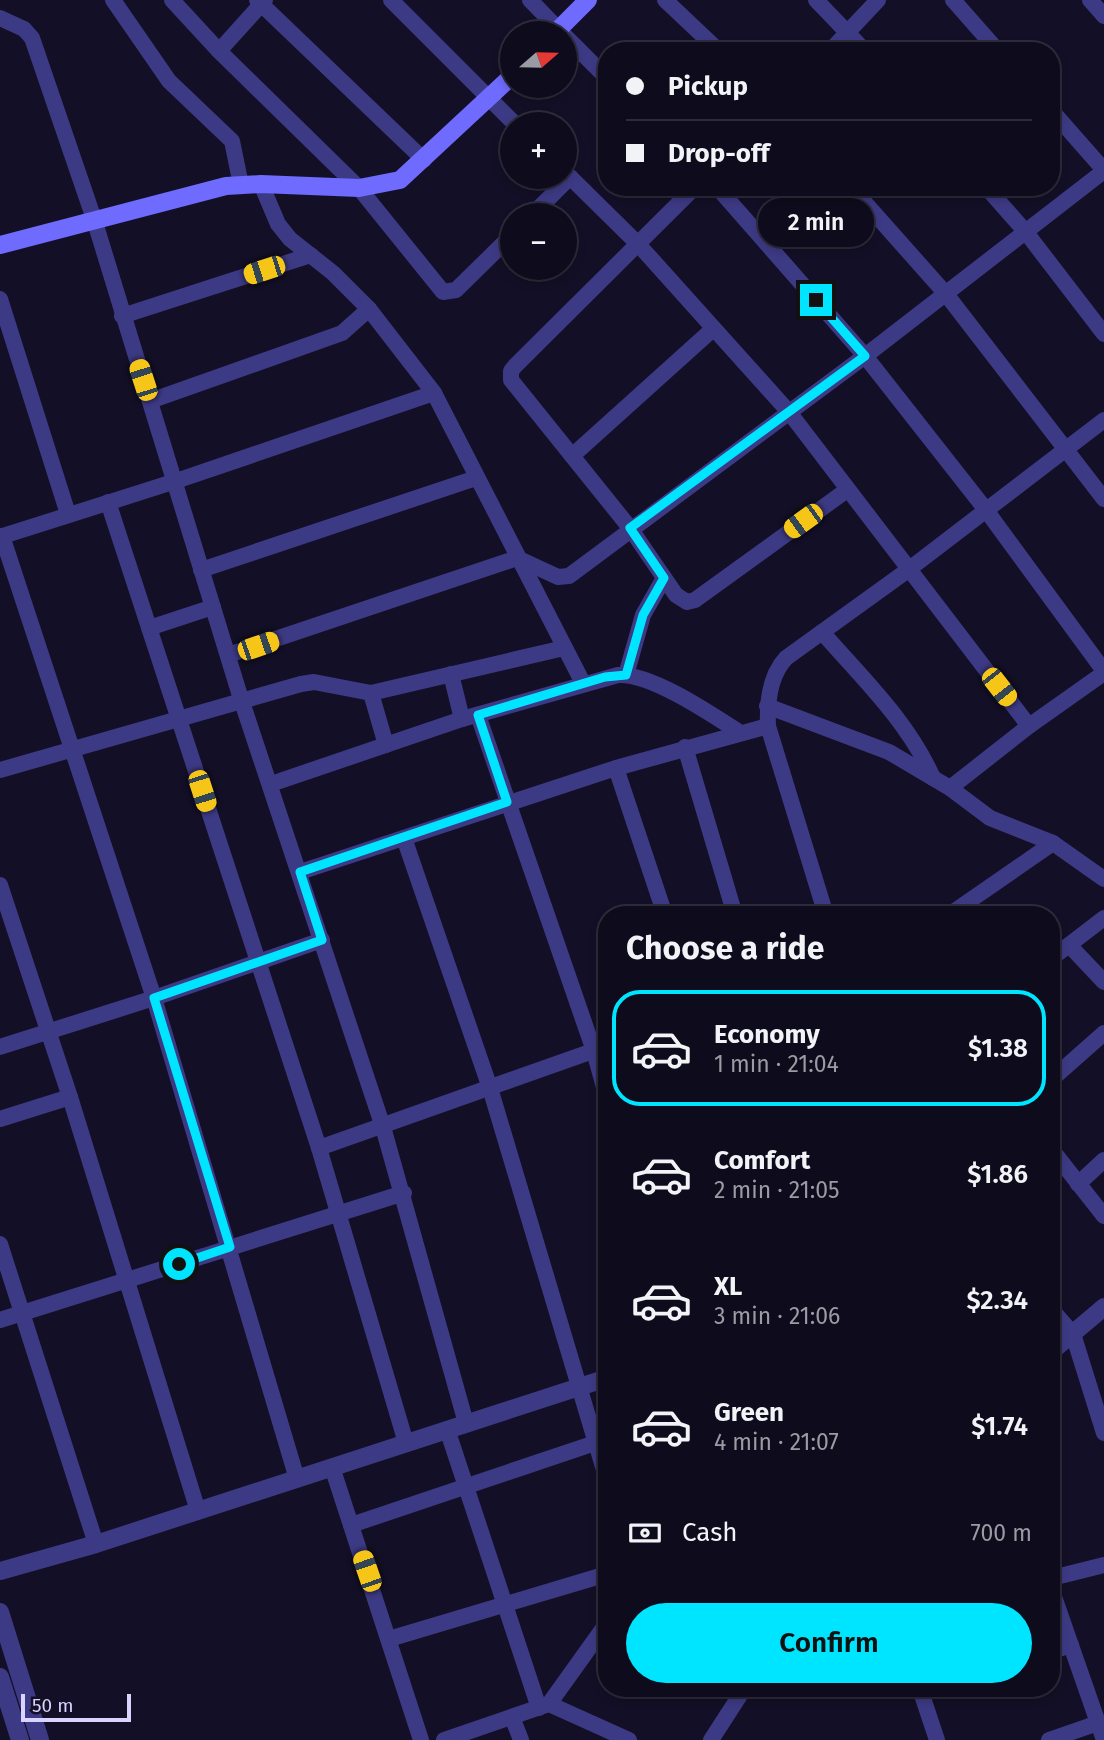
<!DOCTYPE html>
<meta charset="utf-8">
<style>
body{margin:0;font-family:"Fira Sans",sans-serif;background:#1c1929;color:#f1f3f6;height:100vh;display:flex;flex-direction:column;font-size:26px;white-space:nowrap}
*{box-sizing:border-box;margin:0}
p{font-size:23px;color:#9b9ba3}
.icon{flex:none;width:38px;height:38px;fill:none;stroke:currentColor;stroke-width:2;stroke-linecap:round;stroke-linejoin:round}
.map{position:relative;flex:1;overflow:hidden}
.side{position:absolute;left:598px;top:906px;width:462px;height:791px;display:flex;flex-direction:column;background:#0e0b1c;border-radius:28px;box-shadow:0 4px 10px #0003,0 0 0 2px #2e2b3b}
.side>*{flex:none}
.top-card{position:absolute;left:598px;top:42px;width:462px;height:154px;border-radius:28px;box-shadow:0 4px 10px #0003,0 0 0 2px #2e2b3b;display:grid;align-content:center;height:154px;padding:0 28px;background:#0e0b1c}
.needle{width:46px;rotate:70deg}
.controls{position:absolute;left:500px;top:21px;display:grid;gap:14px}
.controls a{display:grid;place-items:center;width:77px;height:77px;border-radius:50%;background:#0e0b1c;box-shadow:0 4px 10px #0003,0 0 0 2px #2e2b3b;font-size:35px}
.scale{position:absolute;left:21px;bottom:18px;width:110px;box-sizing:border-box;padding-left:7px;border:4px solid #d9d4ff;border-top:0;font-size:19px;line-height:24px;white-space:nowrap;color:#d9d4ff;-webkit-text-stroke:5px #130f26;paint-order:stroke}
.end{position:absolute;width:32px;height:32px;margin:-16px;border:9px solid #00e5ff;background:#111;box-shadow:0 0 0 4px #111}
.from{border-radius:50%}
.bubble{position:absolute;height:49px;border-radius:24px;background:#0e0b1c;box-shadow:0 4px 10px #0003,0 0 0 2px #2e2b3b;font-size:23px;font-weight:600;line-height:49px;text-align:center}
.car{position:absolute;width:21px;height:42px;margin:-21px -10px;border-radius:9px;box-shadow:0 0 5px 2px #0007;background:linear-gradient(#f5c518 24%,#345 0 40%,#f5c518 0 76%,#345 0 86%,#f5c518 0)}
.top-card b{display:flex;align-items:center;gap:24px;height:66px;font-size:26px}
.top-card b+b{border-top:2px solid #2e2b3b}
.top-card i{width:18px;height:18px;background:#f1f3f6}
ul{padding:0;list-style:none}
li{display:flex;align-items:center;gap:21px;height:116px;margin:0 14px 10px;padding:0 14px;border:4px solid transparent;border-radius:28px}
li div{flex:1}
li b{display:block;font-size:26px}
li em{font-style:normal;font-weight:600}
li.active{border-color:#00e5ff}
li>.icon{width:63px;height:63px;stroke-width:1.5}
h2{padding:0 28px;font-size:32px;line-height:84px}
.pay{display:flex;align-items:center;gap:18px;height:77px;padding:0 28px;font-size:26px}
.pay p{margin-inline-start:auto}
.action{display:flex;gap:14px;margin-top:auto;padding:14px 28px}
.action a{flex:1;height:80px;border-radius:42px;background:#00e5ff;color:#111;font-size:28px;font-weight:600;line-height:80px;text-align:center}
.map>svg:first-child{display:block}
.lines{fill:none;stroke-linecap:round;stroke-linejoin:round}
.minor{stroke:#3d3a85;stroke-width:16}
.tertiary{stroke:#3d3a85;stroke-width:18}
.secondary{stroke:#6f6bff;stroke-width:18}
.route{stroke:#00e5ff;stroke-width:9}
</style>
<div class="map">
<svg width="1104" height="1740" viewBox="0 0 1104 1740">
<rect width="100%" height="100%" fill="#130f26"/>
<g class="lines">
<g class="minor">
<polyline points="113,0 169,81 232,141 241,185"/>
<polyline points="172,0 219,51"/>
<polyline points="257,0 424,160"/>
<polyline points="265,0 219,51 359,188 443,292 456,290 513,234"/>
<polyline points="391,0 515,124"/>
<polyline points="530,0 562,33"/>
<polyline points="665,0 719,51"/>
<polyline points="816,0 865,51"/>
<polyline points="953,0 998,51"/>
<polyline points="1090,0 1104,16"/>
<polyline points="0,18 24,29 32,38 94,219 241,699 383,1127 466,1423"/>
<polyline points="565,36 607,78"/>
<polyline points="830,51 878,0"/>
<polyline points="1052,111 1104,170"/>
<polyline points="565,172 638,244 789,412 1029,726"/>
<polyline points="261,184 278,224 290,239 333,273 369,309 434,393 583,683"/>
<polyline points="695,187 515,366 511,371 511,380 630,528 676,595 687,602 695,600 847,490"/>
<polyline points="717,187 865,356 986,510 1104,671"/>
<polyline points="851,187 946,294 1104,499"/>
<polyline points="986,187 1025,231 1104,334"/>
<polyline points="532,215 570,177"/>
<polyline points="0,299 68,514"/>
<polyline points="122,316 311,255"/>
<polyline points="150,401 342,333 369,309"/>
<polyline points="572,456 713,329"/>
<polyline points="108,502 319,1148 406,1443"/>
<polyline points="2,536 154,998 297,1479"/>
<polyline points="0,537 176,481 434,393"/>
<polyline points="201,570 476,478"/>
<polyline points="149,628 213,607"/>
<path d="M822,632C862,678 908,721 933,778"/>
<polyline points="228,655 517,558 558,577 569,576 865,356 1104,171"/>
<polyline points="451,674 462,719"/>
<polyline points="626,675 643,615 664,578"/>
<polyline points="371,693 386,745"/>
<polyline points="767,706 889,752 950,788 990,818 1053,843 1104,879"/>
<polyline points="478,715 594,1051 607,1098"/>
<path d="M768,726C767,703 770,675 786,658L908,570L1104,420"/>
<polyline points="685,747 735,915"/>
<polyline points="616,768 665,915"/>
<polyline points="0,770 301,684 314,682 371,693 564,648"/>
<path d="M271,784L462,719L618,675C651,673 711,714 739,732"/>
<polyline points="950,788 1029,726 1104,673"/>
<polyline points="404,838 490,1088 607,1480"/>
<polyline points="300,872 616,768 768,726 826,915"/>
<polyline points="0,885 70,1097 198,1511"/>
<polyline points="949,915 1053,843"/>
<polyline points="1069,945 1104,982"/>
<polyline points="1052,958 1104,918"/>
<polyline points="0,1047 154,998 322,940"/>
<polyline points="1052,1079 1104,1033"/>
<polyline points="0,1119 70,1097"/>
<polyline points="319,1148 607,1046"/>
<polyline points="1052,1150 1104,1216"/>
<polyline points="1078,1184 1104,1160"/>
<polyline points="0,1244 96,1544"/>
<polyline points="1052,1310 1073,1334 1104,1433"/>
<polyline points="0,1320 404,1193"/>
<polyline points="447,1429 539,1708"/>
<polyline points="332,1467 421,1740"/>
<polyline points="351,1525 607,1439"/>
<polyline points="1052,1578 1104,1565"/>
<polyline points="1052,1591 1104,1740"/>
<polyline points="389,1639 607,1574"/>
<polyline points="1052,1651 1071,1645"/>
<polyline points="920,1689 937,1740"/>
<polyline points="549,1704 629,1740"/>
<polyline points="512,1717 521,1740"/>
<polyline points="444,1740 549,1704 607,1623"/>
<polyline points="711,1740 744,1689"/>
<polyline points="1049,1740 1098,1723"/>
</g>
<g class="tertiary">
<polyline points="1052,1351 1104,1307"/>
<polyline points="0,1571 96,1544 607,1378"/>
<polyline points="0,1612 40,1740"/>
<polyline points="0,1677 20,1740"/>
</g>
<g class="secondary">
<polyline points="555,33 588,0"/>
<polyline points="0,245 226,186 261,184 359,188 400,180 513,75"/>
</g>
</g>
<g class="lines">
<polyline class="route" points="179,1264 230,1247 154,998 322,940 300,872 507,802 478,715 605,677 626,675 643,615 664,578 630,528 865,356 816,300"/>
</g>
</svg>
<div class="controls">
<a><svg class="needle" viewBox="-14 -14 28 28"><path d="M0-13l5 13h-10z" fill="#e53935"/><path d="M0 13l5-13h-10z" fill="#9b9ba3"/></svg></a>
<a>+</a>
<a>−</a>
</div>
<div class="scale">50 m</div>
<i class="end from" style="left:179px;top:1264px"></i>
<i class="end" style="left:816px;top:300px"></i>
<div class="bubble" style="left:758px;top:198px;width:116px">2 min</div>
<i class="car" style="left:264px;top:270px;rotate:252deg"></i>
<i class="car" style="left:143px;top:380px;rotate:342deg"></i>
<i class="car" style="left:803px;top:521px;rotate:234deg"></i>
<i class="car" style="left:258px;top:646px;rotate:71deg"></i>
<i class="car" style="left:999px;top:687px;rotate:142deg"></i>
<i class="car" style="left:202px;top:791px;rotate:162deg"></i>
<i class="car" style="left:367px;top:1571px;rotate:341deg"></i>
<div class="top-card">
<b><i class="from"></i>Pickup</b>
<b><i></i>Drop-off</b>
</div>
<section class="side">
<h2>Choose a ride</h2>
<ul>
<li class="active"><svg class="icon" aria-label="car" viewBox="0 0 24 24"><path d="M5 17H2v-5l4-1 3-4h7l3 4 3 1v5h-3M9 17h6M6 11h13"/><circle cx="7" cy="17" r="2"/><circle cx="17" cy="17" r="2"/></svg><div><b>Economy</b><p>1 min · 21:04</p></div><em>$1.38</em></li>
<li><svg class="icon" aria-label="car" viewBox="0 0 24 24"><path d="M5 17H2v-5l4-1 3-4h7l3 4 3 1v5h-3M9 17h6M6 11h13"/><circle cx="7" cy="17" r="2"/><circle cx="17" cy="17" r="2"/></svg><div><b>Comfort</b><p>2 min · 21:05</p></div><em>$1.86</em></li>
<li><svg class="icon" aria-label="car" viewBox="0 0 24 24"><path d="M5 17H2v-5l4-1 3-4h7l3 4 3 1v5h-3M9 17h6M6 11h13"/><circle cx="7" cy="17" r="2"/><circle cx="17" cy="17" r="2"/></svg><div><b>XL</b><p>3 min · 21:06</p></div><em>$2.34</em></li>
<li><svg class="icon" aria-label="car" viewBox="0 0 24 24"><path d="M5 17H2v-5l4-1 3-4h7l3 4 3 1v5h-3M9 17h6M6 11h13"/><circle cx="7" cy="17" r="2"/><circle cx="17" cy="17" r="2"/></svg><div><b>Green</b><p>4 min · 21:07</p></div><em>$1.74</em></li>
</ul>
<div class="pay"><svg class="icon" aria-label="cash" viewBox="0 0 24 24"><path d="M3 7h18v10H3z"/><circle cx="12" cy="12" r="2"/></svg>Cash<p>700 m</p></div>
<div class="action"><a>Confirm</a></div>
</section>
</div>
